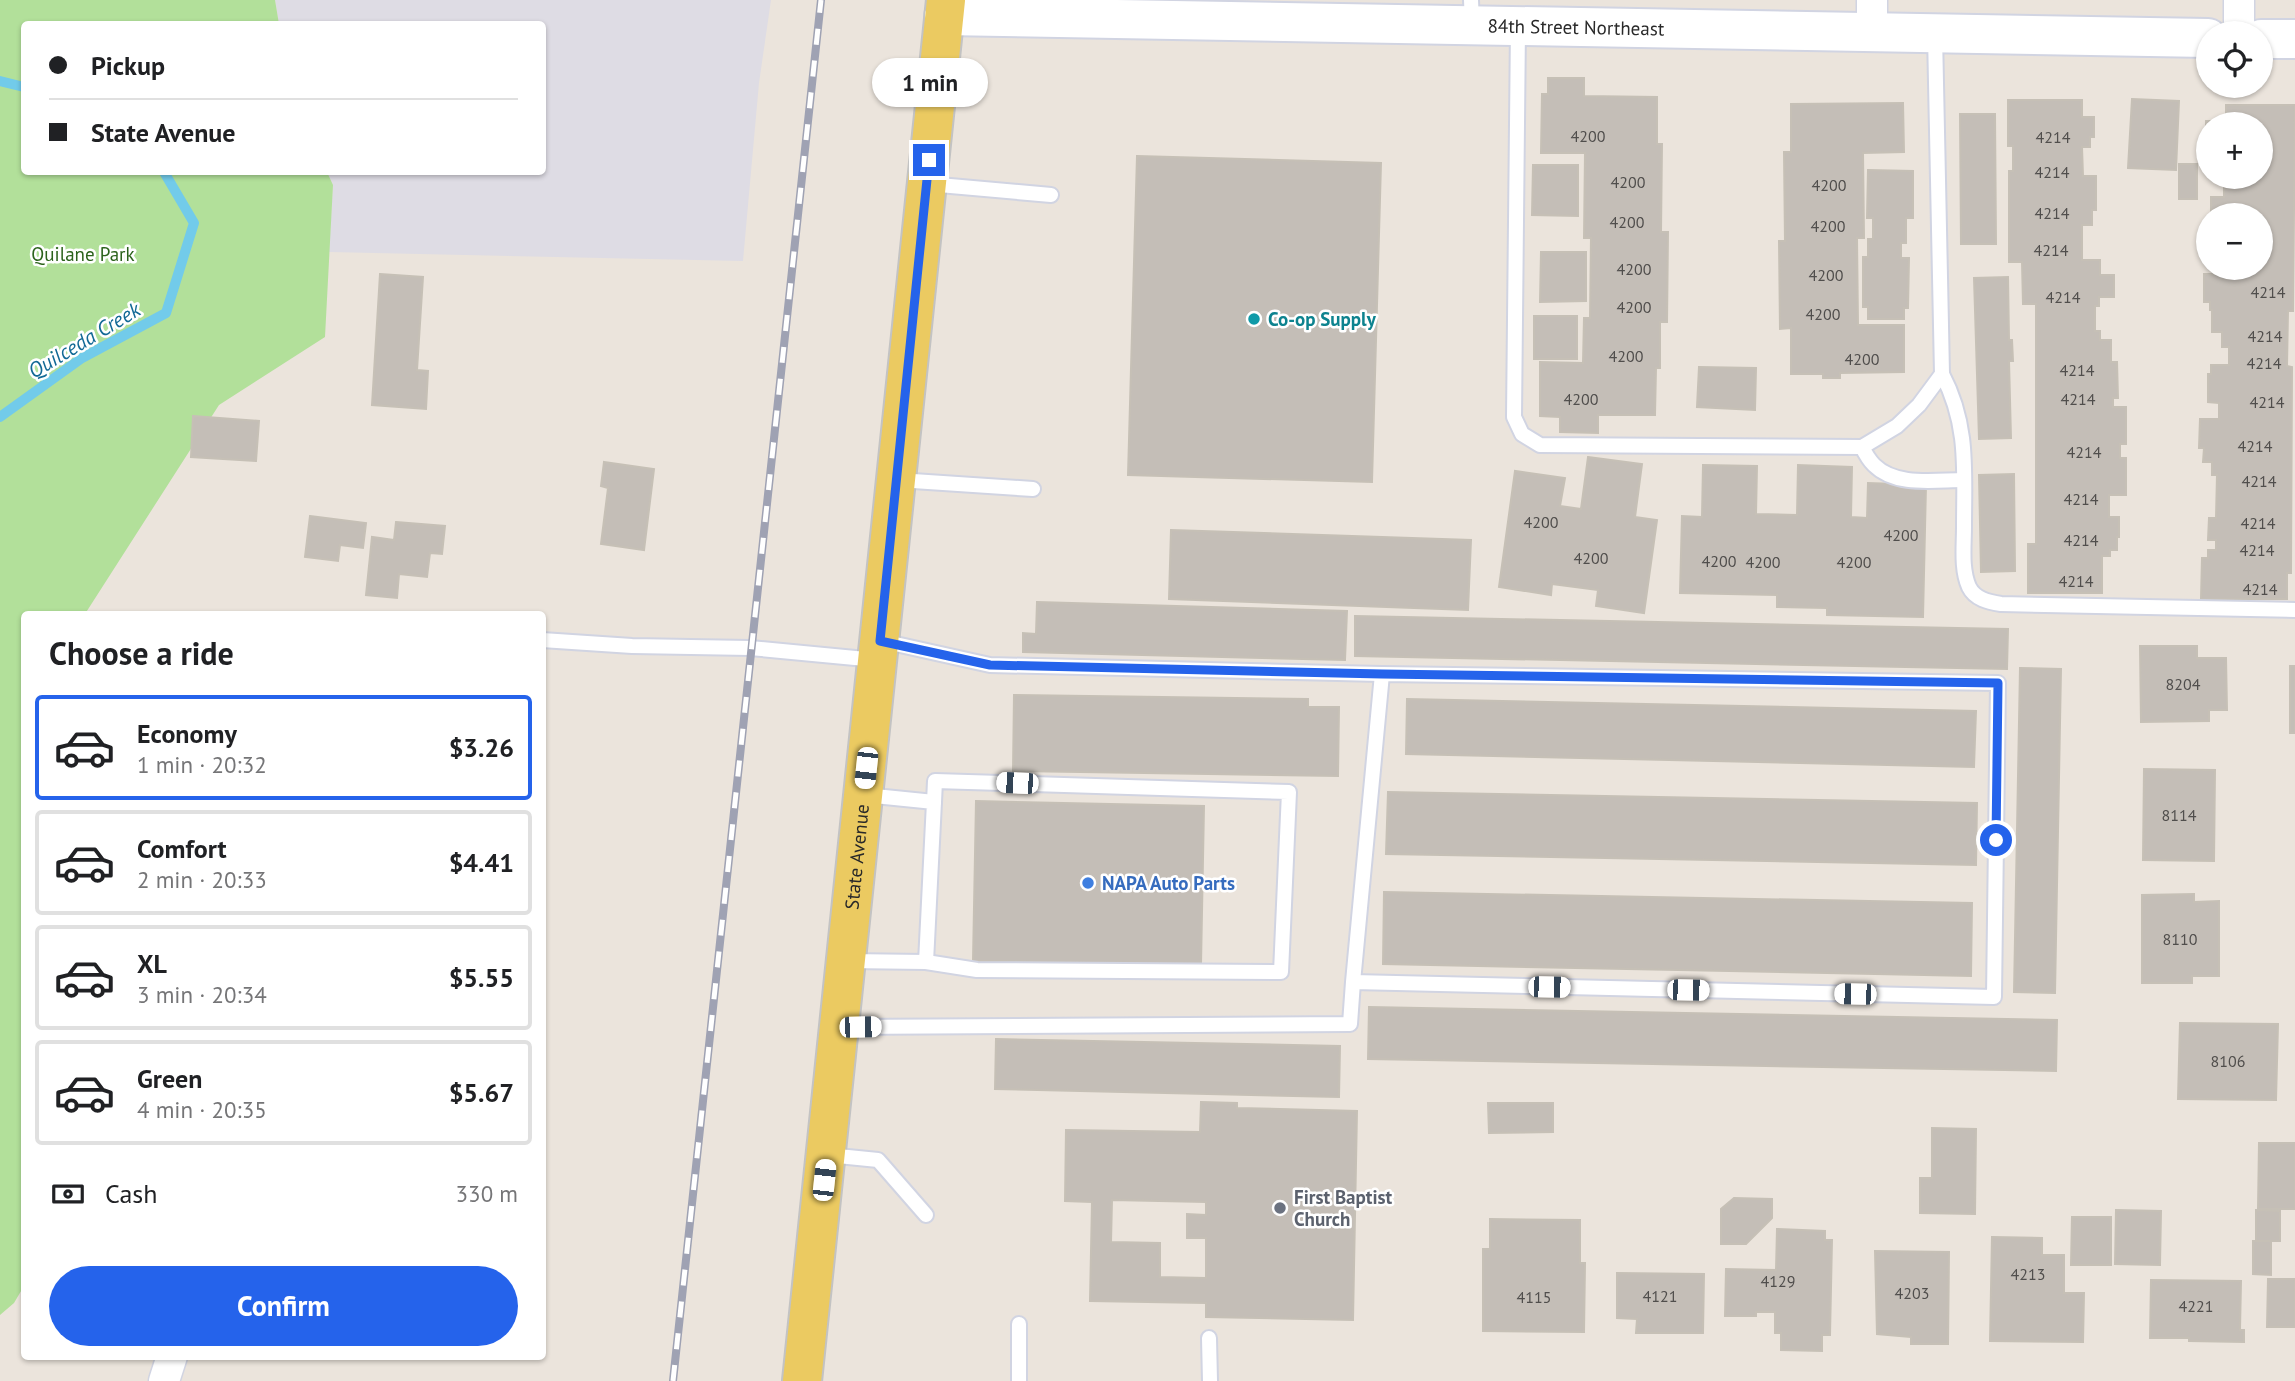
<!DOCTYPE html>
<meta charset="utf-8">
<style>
body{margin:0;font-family:"PT Sans",sans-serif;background:#f2f2f2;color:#202124;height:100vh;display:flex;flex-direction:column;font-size:26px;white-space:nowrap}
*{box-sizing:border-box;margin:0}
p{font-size:23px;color:#757577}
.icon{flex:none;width:38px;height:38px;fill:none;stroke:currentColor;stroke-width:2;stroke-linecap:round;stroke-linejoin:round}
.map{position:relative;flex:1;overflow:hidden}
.drawer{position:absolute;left:21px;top:611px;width:525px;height:749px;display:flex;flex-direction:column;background:#fff;border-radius:7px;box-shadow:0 2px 5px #0004}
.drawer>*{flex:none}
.guide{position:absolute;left:21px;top:21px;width:525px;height:154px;border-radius:7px;box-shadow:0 2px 5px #0004;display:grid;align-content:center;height:154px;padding:0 28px;background:#fff}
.controls{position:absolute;left:2196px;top:21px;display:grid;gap:14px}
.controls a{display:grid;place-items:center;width:77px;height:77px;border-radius:50%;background:#fff;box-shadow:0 2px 5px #0004;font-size:35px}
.end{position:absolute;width:32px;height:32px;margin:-16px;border:9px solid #2563eb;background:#fff;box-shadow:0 0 0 4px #fff}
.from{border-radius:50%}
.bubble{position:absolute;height:49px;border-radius:24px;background:#fff;box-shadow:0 2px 5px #0004;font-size:23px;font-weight:800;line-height:49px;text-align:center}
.car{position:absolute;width:21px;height:42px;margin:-21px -10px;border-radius:9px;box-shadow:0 0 5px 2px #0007;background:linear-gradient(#fff 24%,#345 0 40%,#fff 0 76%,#345 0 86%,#fff 0)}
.guide b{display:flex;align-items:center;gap:24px;height:66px;font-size:26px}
.guide b+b{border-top:2px solid #e0e0e0}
.guide i{width:18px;height:18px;background:#202124}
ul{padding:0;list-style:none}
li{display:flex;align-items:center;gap:21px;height:105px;margin:0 14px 10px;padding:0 14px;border:4px solid #e0e0e0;border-radius:7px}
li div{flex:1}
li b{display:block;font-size:26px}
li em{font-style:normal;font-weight:800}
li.selected{border-color:#2563eb}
li>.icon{width:63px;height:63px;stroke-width:1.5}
h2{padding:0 28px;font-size:32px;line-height:84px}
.pay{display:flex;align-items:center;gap:18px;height:77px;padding:0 28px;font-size:26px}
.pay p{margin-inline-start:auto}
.action{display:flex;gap:14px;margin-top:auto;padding:14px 28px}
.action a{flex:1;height:80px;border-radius:42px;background:#2563eb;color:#fff;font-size:28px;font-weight:800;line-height:80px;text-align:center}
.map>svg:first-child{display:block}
.industrial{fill:#dedce4}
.green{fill:#b2e09a}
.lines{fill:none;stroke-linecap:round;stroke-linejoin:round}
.stream{stroke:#72cbea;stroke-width:10}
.building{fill:#c4beb7;stroke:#c6c0b6;stroke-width:2;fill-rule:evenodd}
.lane-casing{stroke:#d1d4e2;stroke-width:18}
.street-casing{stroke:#d1d4e2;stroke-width:33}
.secondary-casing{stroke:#d1d4e2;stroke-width:42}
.primary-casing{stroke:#c3c3c3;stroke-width:42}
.lane{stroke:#fff;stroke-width:14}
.street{stroke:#fff;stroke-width:30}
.secondary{stroke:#fff;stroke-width:38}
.primary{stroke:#ebca61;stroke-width:38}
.rail-casing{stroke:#9fa2b3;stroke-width:8}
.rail{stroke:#fff;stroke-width:5;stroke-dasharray:16;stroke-linecap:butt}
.route{stroke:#2563eb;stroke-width:9}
.culture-dot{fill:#0f9aa8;stroke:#fff;stroke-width:2.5}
.shop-dot{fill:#3f7fe0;stroke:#fff;stroke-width:2.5}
.worship-dot{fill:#6b7280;stroke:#fff;stroke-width:2.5}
.labels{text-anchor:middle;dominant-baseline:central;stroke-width:5;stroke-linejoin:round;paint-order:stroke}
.number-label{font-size:16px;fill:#504e4c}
.street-label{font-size:19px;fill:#292929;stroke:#fff}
.park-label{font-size:19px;fill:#2c631c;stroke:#fff}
.culture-label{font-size:19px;font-weight:bold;fill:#0d838f;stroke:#fff;text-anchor:start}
.shop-label{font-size:19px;font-weight:bold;fill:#366cbe;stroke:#fff;text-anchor:start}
.worship-label{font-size:19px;font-weight:bold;fill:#5b616d;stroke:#fff;text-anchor:start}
.water-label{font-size:21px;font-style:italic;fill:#126995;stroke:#fff}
</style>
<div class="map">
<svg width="2295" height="1381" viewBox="0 0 2295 1381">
<rect width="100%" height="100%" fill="#ebe4dc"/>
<polygon class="industrial" points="275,0 771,0 759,83 743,261 329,252 333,185 327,172 542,172 542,24 279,24"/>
<polygon class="green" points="0,0 275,0 279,24 24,24 24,172 327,172 333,185 325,337 219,405 85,614 24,614 24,1286 14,1303 0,1315"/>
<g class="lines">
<g class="stream">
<polyline points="0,81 24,87"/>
<polyline points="0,417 82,358 166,313 194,223 164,172"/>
</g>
</g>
<g class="building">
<polygon points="1548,78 1584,78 1584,96 1657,97 1657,144 1662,144 1661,232 1668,232 1667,322 1660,322 1660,368 1656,368 1655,415 1598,415 1598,433 1560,432 1560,417 1540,416 1540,362 1583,363 1584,318 1590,318 1591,238 1584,238 1585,153 1541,153 1542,94 1548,94"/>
<polygon points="2132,99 2179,101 2176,170 2128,168"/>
<polygon points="2008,100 2082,100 2082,117 2094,117 2094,137 2090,137 2090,147 2082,147 2083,176 2096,176 2096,210 2092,210 2092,225 2082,225 2082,260 2100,260 2100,275 2114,275 2114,297 2099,297 2099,306 2095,306 2095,331 2100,331 2100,340 2111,340 2111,362 2117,362 2118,398 2113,398 2113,407 2126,407 2126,444 2120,444 2120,458 2126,458 2126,495 2109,495 2109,517 2119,517 2119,537 2117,537 2117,550 2110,550 2110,556 2102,556 2102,593 2028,593 2028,544 2036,544 2036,304 2023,304 2022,262 2009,262 2009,171 2013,171 2013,146 2008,146"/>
<polygon points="1903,103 1904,152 1863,153 1864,238 1857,238 1858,325 1904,325 1904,372 1840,373 1840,378 1823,378 1823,374 1791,374 1791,328 1780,329 1779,241 1785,241 1784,152 1791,152 1791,104"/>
<polygon points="2226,105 2295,105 2293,311 2288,311 2287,366 2292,367 2291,573 2287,573 2287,599 2201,599 2202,558 2208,558 2208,550 2216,550 2216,540 2208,540 2209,518 2216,518 2217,475 2212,475 2212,462 2203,462 2204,448 2199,448 2200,419 2219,419 2219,403 2208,402 2208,374 2211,374 2211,365 2229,365 2229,347 2222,347 2222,332 2212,332 2212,310 2210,310 2210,302 2204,302 2204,274 2217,274 2217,268 2261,268 2261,215 2211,215 2211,197 2224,197 2224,177 2261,177 2261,124 2208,124 2208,148 2206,148 2206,121 2226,121"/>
<polygon points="1960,114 1995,114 1996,244 1961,244"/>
<polygon points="1137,156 1381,163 1372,482 1128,475"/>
<rect x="2179" y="164" width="18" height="35"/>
<polygon points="1533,165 1578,165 1578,216 1532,215"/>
<polygon points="1868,170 1913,171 1913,218 1906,218 1906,243 1901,243 1901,258 1909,258 1908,308 1904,308 1904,319 1868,319 1868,307 1863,307 1863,257 1868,257 1868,239 1873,239 1873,218 1867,218"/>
<polygon points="1541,252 1586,252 1586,301 1540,302"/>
<polygon points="380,274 423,277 417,370 428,371 426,409 372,405"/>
<polygon points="2008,277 2009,340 2012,340 2013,361 2009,361 2011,438 1979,439 1974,278"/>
<rect x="1534" y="316" width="43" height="43"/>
<polygon points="1699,367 1756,368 1755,410 1697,407"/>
<polygon points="193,416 259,421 256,461 191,457"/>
<polygon points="1588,457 1642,464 1635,517 1657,520 1644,613 1596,606 1598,590 1552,584 1551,595 1499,587 1515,471 1565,478 1560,506 1581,509"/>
<polygon points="604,462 654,469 644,550 601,544 608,488 601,486"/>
<polygon points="1703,465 1757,466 1756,514 1797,515 1798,465 1852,467 1851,517 1867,518 1868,483 1926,485 1923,617 1827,615 1827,608 1777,607 1777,595 1680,593 1682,516 1702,517"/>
<polygon points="2014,474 2015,571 1981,572 1979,475"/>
<polygon points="310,516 366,523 363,548 340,545 338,561 305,557"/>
<polygon points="396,522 445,526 442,554 430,553 427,577 399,574 397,598 366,595 372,537 394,540"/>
<polygon points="1171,530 1471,540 1468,610 1169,599"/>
<polygon points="1037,602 1347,611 1345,660 1023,652 1023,633 1036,634"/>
<polygon points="1355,616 2008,629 2007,669 1355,656"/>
<polygon points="2140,646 2197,646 2197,658 2226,658 2227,710 2209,710 2209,721 2141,722"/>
<rect x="2290" y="666" width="5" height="67"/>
<polygon points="2020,668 2061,669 2055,993 2014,992"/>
<polygon points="1014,695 1308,699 1308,707 1339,707 1338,776 1013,771"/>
<polygon points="1407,699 1976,711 1974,767 1406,754"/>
<polygon points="2144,769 2215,770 2214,861 2143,860"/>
<polygon points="1388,792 1977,803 1976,865 1386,854"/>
<polygon points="976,801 1204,806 1201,965 973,961"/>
<polygon points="1384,892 1972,903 1971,976 1383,964"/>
<polygon points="2194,894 2194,902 2219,901 2219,976 2192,976 2192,983 2142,983 2142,895"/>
<polygon points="1369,1007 2057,1020 2056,1071 1368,1059"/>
<polygon points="2180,1023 2278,1024 2276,1100 2178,1099"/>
<polygon points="996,1039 1340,1046 1339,1097 995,1089"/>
<path d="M1201,1102L1237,1103V1108L1357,1111L1353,1320L1206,1317V1303L1090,1301L1092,1202L1065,1201L1066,1130L1200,1132ZM1112,1200L1206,1202V1215L1187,1214V1238H1206V1278L1160,1277V1243L1111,1242Z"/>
<polygon points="1488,1103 1553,1103 1553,1132 1489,1133"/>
<polygon points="1932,1128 1976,1129 1975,1214 1920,1213 1920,1178 1932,1178"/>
<polygon points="2259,1143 2295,1143 2295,1209 2258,1209"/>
<polygon points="1734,1198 1772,1199 1772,1218 1746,1244 1721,1244 1721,1209"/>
<polygon points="2116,1210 2161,1211 2160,1265 2115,1264"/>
<polygon points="2256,1210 2280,1211 2280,1241 2256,1241"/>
<polygon points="2072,1217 2111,1217 2111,1265 2071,1265"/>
<polygon points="1490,1219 1580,1220 1580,1263 1585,1263 1584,1332 1483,1331 1483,1249 1490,1249"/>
<polygon points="1777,1229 1825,1231 1825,1240 1832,1240 1830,1335 1822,1335 1822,1351 1781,1350 1781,1333 1775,1333 1775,1312 1756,1312 1756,1316 1725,1316 1726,1269 1776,1270"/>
<polygon points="1992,1237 2042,1238 2042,1255 2064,1255 2064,1293 2084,1293 2083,1342 1990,1341"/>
<polygon points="2253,1241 2271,1241 2271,1275 2253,1274"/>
<polygon points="1875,1251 1949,1252 1948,1344 1911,1344 1911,1337 1877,1334"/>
<polygon points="1617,1273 1704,1274 1703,1333 1636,1333 1637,1319 1617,1318"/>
<polygon points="2268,1279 2295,1279 2295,1327 2267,1327"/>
<polygon points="2151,1280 2241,1281 2240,1330 2244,1330 2244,1342 2189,1341 2189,1338 2150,1338"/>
</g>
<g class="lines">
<g class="lane-casing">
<g id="lane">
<polyline points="1471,0 1472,24"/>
<polyline points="1518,26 1514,417 1522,434 1540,445 1862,447 1897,426 1919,405 1942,374"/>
<path d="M1935,34L1942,374C1969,425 1964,471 1964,527C1964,546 1961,569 1969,587C1975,599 1988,602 2001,604L2295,610"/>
<polyline points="928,184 1051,195"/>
<path d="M1862,447C1865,453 1869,460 1874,465C1896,487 1935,480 1964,480"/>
<polyline points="898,480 1033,489"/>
<polyline points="542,640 632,646 750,648 876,660"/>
<polyline points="882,641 990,665 1382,674"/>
<polyline points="847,961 926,962 934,802 865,795"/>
<polyline points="926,962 977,970 1281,972 1289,792 935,781 934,802"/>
<polyline points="841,1027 1350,1024 1353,982 1382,674 1998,683 1994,997 1353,982"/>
<polyline points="828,1155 878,1160 926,1215"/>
<polyline points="1019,1324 1019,1381"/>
<polyline points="1209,1338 1210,1381"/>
</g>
</g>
<g class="street-casing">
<g id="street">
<polyline points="1872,0 1872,32"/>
<polyline points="2239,0 2239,33"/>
<polyline points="164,1381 172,1356"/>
</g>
</g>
<g class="secondary-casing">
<g id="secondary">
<path id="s1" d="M944,16L2208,38"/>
<polyline points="2261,39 2295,39"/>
</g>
</g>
<g class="primary-casing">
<g id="primary">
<path id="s2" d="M802,1381L946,0"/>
</g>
</g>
<use href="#lane" class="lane"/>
<use href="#street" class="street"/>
<use href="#secondary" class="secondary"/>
<use href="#primary" class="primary"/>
<g class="rail-casing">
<polyline id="rail" points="673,1381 821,0"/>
</g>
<use href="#rail" class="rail"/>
</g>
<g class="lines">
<polyline class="route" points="929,160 880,641 990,665 1382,674 1998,683 1996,840"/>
</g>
<circle class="culture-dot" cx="1254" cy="319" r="7"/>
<circle class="shop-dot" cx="1088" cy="883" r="7"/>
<circle class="worship-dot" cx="1280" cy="1208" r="7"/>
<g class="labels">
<g class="number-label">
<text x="1588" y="136">4200</text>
<text x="2053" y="137">4214</text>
<text x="2052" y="172">4214</text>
<text x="1628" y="182">4200</text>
<text x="1829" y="185">4200</text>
<text x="2052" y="213">4214</text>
<text x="1627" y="222">4200</text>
<text x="1828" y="226">4200</text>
<text x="2051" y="250">4214</text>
<text x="1634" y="269">4200</text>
<text x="1826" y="275">4200</text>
<text x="2268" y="292">4214</text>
<text x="2063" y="297">4214</text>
<text x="1634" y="307">4200</text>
<text x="1823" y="314">4200</text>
<text x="2265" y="336">4214</text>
<text x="1626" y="356">4200</text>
<text x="1862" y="359">4200</text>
<text x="2264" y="363">4214</text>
<text x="2077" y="370">4214</text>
<text x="1581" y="399">4200</text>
<text x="2078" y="399">4214</text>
<text x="2267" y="402">4214</text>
<text x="2255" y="446">4214</text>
<text x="2084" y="452">4214</text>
<text x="2259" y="481">4214</text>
<text x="2081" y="499">4214</text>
<text x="1541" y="522">4200</text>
<text x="2258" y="523">4214</text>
<text x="1901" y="535">4200</text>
<text x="2081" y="540">4214</text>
<text x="2257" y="550">4214</text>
<text x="1591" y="558">4200</text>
<text x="1719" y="561">4200</text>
<text x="1763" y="562">4200</text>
<text x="1854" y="562">4200</text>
<text x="2076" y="581">4214</text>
<text x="2260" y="589">4214</text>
<text x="2183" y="684">8204</text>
<text x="2179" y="815">8114</text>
<text x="2180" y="939">8110</text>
<text x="2228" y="1061">8106</text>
<text x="2028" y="1274">4213</text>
<text x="1778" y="1281">4129</text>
<text x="1912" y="1293">4203</text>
<text x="1660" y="1296">4121</text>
<text x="1534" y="1297">4115</text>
<text x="2196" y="1306">4221</text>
</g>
<g class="street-label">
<text stroke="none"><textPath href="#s1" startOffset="632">84th Street Northeast</textPath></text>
<text stroke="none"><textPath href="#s2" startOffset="527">State Avenue</textPath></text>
</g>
<g class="park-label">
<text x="83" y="254">Quilane Park</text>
</g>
<g class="culture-label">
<text x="1268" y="319">Co-op Supply</text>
</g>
<g class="shop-label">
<text x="1102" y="883">NAPA Auto Parts</text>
</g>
<g class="worship-label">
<text x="1294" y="1197">First Baptist<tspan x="1294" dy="22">Church</tspan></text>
</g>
<g class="water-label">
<text transform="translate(84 340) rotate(-31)">Quilceda Creek</text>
</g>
</g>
</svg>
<div class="controls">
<a><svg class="icon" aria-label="locate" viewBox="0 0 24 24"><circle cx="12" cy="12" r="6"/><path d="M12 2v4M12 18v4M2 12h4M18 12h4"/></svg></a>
<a>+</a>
<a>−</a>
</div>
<i class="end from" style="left:1996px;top:840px"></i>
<i class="end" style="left:929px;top:160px"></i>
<div class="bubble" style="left:872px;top:58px;width:116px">1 min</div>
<i class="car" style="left:866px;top:768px;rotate:186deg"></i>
<i class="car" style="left:1017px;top:783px;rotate:272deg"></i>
<i class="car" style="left:1549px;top:987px;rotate:91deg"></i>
<i class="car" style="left:1688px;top:990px;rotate:91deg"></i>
<i class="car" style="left:1855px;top:994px;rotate:271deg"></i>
<i class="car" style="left:860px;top:1027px;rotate:89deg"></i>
<i class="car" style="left:824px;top:1180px;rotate:6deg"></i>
<div class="guide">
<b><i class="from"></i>Pickup</b>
<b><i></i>State Avenue</b>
</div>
<section class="drawer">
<h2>Choose a ride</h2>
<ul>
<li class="selected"><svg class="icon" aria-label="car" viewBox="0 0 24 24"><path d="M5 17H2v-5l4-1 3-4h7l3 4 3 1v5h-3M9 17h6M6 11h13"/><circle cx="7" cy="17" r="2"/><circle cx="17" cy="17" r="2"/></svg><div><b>Economy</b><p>1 min · 20:32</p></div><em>$3.26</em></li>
<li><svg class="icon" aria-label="car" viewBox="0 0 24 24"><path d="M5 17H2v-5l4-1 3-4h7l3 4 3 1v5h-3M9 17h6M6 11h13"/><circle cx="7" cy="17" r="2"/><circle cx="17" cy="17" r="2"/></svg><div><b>Comfort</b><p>2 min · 20:33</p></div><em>$4.41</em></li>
<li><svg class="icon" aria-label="car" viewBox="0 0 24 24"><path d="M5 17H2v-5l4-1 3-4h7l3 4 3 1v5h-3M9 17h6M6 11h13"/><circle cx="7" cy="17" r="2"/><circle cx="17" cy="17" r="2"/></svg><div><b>XL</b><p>3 min · 20:34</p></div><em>$5.55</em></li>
<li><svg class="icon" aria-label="car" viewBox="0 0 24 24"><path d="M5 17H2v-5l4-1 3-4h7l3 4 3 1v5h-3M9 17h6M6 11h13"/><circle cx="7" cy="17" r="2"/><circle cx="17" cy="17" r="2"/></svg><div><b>Green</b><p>4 min · 20:35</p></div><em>$5.67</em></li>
</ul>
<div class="pay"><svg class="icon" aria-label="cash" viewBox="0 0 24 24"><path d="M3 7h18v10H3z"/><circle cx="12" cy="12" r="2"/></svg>Cash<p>330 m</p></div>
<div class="action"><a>Confirm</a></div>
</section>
</div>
